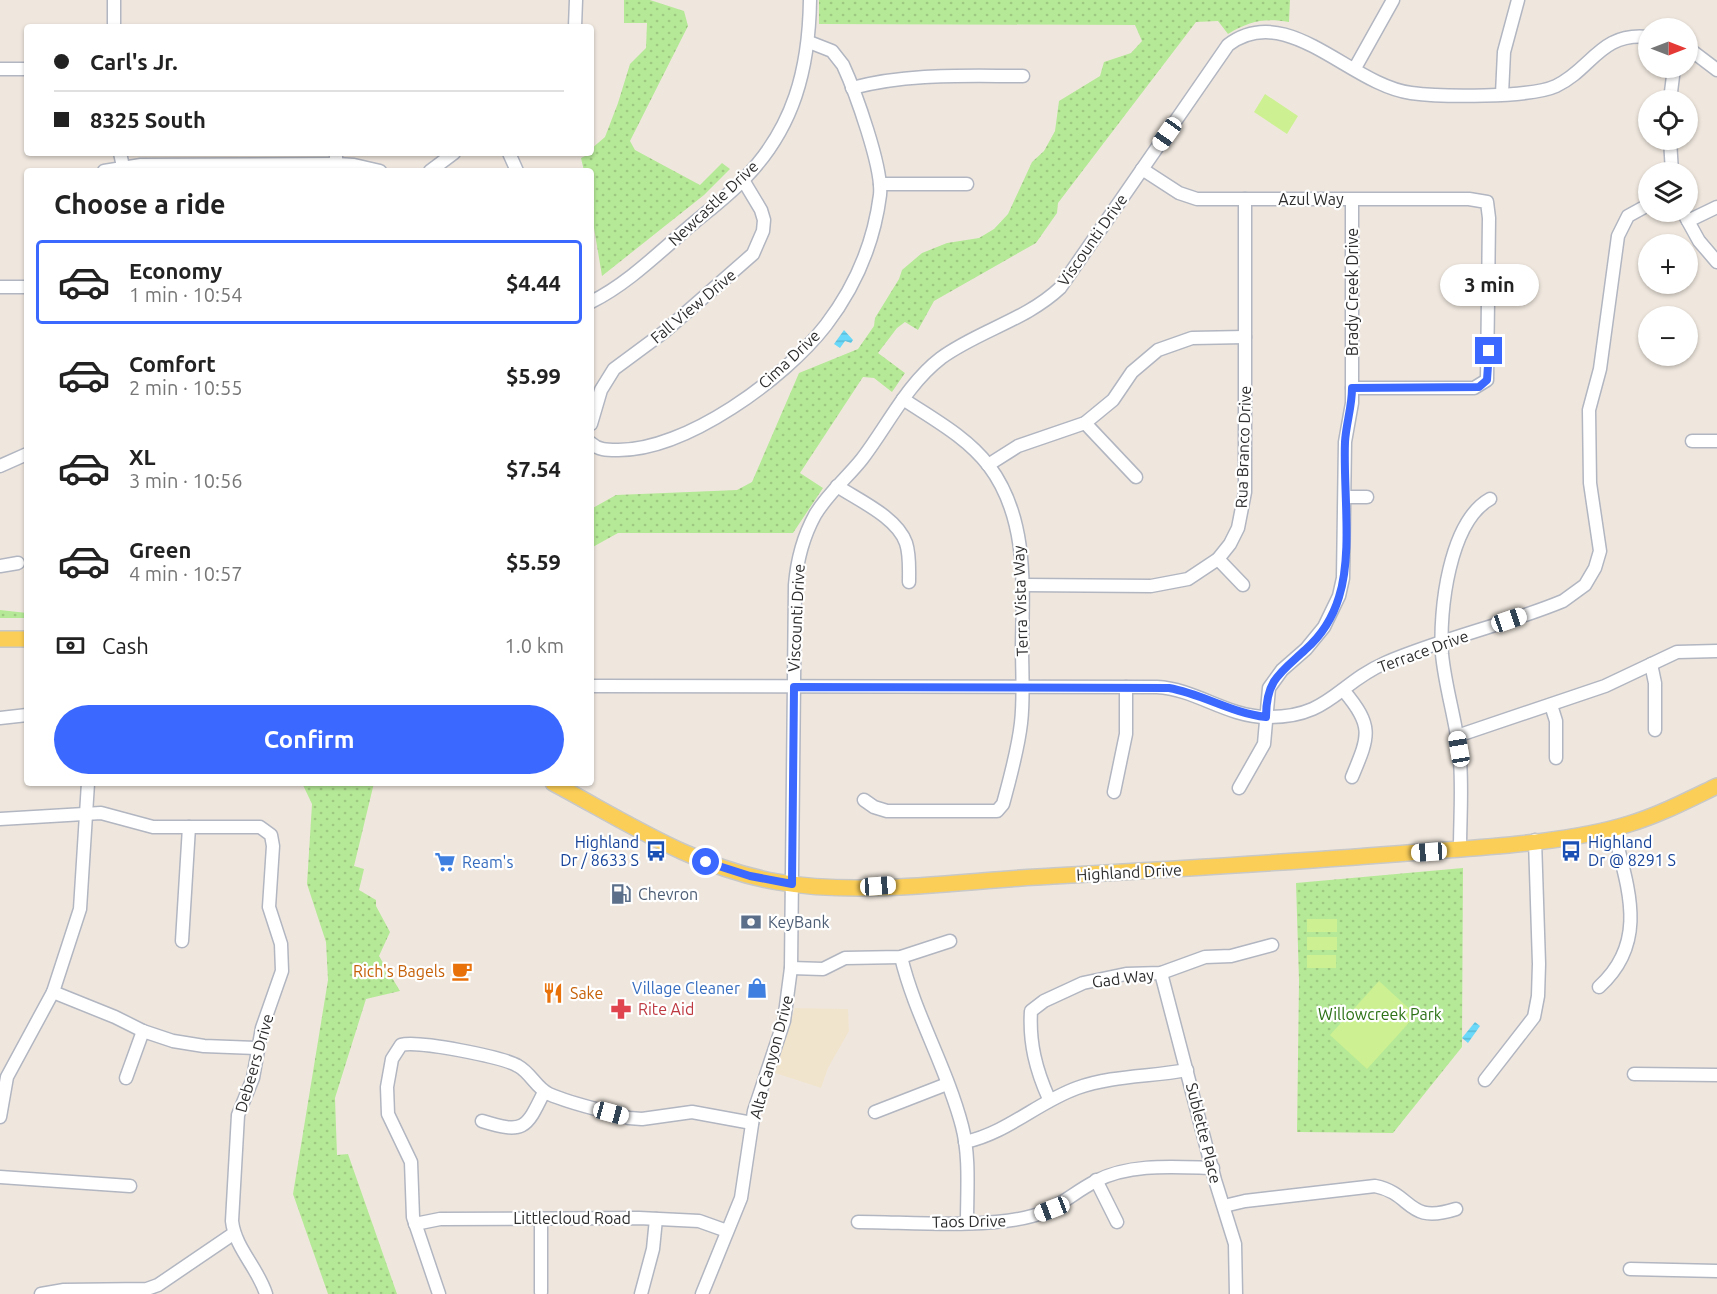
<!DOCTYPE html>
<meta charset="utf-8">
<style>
body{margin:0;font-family:Ubuntu,sans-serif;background:#f2f2f2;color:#222;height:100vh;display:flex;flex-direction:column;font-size:22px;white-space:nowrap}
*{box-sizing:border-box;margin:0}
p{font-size:20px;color:#767676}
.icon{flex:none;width:33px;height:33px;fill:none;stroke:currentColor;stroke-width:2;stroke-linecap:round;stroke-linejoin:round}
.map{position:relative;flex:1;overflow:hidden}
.panel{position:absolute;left:24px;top:168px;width:570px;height:618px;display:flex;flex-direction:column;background:#fff;border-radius:6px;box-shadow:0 2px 4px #0004}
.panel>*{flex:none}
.hud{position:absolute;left:24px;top:24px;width:570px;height:132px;border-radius:6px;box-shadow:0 2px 4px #0004;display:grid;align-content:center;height:132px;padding:0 30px;background:#fff}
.needle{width:39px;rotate:90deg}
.tools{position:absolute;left:1638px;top:18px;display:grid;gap:12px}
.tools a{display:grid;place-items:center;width:60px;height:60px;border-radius:50%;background:#fff;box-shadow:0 2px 4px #0004;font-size:30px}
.end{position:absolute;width:27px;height:27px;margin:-14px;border:8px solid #3b68ff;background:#fff;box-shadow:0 0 0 3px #fff}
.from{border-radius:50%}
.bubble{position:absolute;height:42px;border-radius:21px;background:#fff;box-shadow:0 2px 4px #0004;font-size:20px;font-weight:600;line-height:42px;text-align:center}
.car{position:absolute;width:18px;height:36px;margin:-18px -9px;border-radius:8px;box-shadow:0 0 4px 2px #0007;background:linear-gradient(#fff 24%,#345 0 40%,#fff 0 76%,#345 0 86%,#fff 0)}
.hud b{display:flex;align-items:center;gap:21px;height:57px;font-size:22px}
.hud b+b{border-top:2px solid #e0e0e0}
.hud i{width:15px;height:15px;background:#222}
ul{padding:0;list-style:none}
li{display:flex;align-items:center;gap:18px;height:84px;margin:0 12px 9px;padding:0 18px;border:3px solid transparent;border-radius:6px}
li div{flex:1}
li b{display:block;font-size:22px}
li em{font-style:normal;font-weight:600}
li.on{border-color:#3b68ff}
li>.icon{width:54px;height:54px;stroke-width:1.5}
h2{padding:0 30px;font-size:27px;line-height:72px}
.pay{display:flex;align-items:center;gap:15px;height:66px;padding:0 30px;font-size:22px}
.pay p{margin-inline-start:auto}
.button{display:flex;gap:12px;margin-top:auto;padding:12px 30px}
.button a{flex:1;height:69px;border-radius:36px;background:#3b68ff;color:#fff;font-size:24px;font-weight:600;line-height:69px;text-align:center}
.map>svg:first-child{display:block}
.education{fill:#f1e4cd}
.grass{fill:url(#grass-dots)}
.pitch{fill:#cdf192}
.water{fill:url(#water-rules)}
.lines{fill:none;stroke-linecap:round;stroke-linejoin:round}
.minor-casing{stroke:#b2b6c1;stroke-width:15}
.major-casing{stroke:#c8c8c8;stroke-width:18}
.minor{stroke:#fff;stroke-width:12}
.major{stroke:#fbce57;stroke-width:15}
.route{stroke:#3b68ff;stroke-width:8}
.labels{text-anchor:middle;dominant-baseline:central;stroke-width:4.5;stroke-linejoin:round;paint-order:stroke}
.street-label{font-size:16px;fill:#2d2d2d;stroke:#fff}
.transit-label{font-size:16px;fill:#164399;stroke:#fff;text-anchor:end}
.shop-label{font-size:16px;fill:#366cbe;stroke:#fff;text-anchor:start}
.service-label{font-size:16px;fill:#4e5e75;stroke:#fff;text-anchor:start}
.food-label{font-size:16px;fill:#c56008;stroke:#fff;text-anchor:end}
.health-label{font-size:16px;fill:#be3a42;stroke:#fff;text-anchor:start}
.park-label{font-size:16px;fill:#2c7115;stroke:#fff}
</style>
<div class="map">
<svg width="1717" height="1294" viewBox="0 0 1717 1294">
<defs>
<pattern id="grass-dots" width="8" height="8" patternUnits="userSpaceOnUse" patternTransform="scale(1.5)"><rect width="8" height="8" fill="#b6e997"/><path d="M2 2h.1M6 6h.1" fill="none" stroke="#9dc882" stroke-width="1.8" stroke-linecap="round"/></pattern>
<pattern id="water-rules" width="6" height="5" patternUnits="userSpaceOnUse" patternTransform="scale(1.5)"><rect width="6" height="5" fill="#6ad8f8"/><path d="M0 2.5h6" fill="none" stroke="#5cbad5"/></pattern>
</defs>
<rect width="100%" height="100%" fill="#efe7de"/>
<polygon class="education" points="795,1008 848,1009 849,1031 828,1068 821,1088 772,1072"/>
<g class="grass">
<polygon points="624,0 650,0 684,11 688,26 630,141 635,150 700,185 722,163 730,169 704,195 602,276 591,210 591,171 584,171 581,158 591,153 591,149 605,137 618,103 630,64 646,48 647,23 624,23"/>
<path d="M819,0H1290L1289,22C1264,18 1250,21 1228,34L1218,21L1196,22L1058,203L1057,213L1036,243L934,301L918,330L905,322L897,328L878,353L905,373L892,392L874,378L863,377L800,473L823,488L793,533H618L591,548V509L616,495L737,490L752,482L799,373L858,349L874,326L875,318L899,279L902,270L922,253L947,243L979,238L994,229L1008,214L1032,162L1044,151L1055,131L1059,101L1100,76L1104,62L1131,53L1142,41L1135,25L819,24Z"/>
<polygon points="0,610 27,613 27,618 0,618"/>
<polygon points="302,783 374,783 354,866 364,869 359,890 376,900 376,906 390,932 379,956 400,991 366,999 335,1098 337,1155 348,1154 397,1294 328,1294 293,1194 328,980 326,942 307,884 312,804"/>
<polygon points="1463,868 1462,1047 1393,1133 1297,1132 1299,981 1296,883"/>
</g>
<g class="pitch">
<polygon points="1265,94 1298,116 1287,134 1254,112"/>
<rect x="1307" y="919" width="30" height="13"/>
<rect x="1307" y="937" width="30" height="13"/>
<rect x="1307" y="955" width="29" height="13"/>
<polygon points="1379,981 1416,1015 1367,1069 1330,1035"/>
</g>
<g class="water">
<polygon points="844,330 853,340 851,343 845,341 840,348 834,344"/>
<polygon points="1475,1022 1480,1026 1468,1043 1462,1038"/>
</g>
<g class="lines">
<g class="minor-casing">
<g id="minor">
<polyline points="114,27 114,0"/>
<polyline points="575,27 576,0"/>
<polyline points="1688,48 1717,70"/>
<polyline points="1355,68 1393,0"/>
<polyline points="0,69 27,69"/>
<path d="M852,88C908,73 965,76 1023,76"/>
<polyline points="1502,94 1504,52 1518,0"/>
<polyline points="1670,100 1674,68"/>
<polyline points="1670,140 1672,172"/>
<polyline points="120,153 124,171"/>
<polyline points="509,153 517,171"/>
<polyline points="1142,169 1179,193 1197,199 1469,199 1487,202 1489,218 1487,380 1474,388 1352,388"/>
<polyline points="104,171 141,165 336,164 354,165 380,171"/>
<polyline points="336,171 336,153"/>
<polyline points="430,171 454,153"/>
<polyline points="880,184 967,184"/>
<polyline points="1683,212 1699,241 1717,262"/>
<polyline points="1688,221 1717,207"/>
<polyline points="0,287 27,287"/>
<path d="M591,302C625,285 653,258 682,233C702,215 725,199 744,179C794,128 809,69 810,0"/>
<polyline points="1085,423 1136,477"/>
<polyline points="591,424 601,390 614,369 664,332 753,254 763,231 764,220 761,210 743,180"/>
<polyline points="1692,441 1717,441"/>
<path d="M591,443C598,450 607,450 617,450C686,451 785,378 826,325C855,287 874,242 880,195C883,168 855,91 843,65L832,51L809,42"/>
<polyline points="988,465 1018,446 1085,423 1113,400 1132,372 1158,350 1192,338 1245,337"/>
<polyline points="0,466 27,454"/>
<path d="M837,486C858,500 897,517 906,543C910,555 909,569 909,582"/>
<polyline points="1345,497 1367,497"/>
<polyline points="1218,559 1243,585"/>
<polyline points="0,566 18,563"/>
<polyline points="1023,585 1151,586 1188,579 1218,559 1230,544 1238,528 1245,492 1245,199"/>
<polyline points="1651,664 1655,683 1655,730"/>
<path d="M591,686L1157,687C1196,689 1227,717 1267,717C1329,718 1337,684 1385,663C1443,638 1505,625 1563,601L1585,585L1595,568L1600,551L1590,483L1589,410L1600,369L1618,236L1628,216L1648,205"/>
<path d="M1344,691C1374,727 1369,736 1352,777"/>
<polyline points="1551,705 1556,721 1556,758"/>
<polyline points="0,718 27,715"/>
<polyline points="1457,736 1605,686 1677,652 1717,651"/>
<polyline points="1239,788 1264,744 1269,688 1282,670 1306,649 1324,627 1339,596 1343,578 1345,442 1352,403 1352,200"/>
<polyline points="1114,792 1126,734 1126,687"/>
<path d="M864,800L874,807L887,811H997L1003,804C1010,778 1018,750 1021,723C1024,698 1022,672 1022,646C1023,585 1028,518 989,466C967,437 933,419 903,399"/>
<path d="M0,819L101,813L153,827H260L271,835L273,846L269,907L281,944L282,971L262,1028L253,1078L238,1115L232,1221C235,1248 258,1268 266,1294"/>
<path d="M1460,849C1460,816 1463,782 1459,749C1455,717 1445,686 1442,654C1439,611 1449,522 1490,499"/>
<polyline points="182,941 189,827"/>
<path d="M901,957C915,1015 947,1068 962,1126C970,1156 967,1190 967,1222"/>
<polyline points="791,968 823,969 845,958 901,957 950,941"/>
<polyline points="1161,973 1215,1180 1235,1244 1236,1294"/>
<path d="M1599,987C1650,941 1627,886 1613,828"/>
<polyline points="53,992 115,1017 143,1031 173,1041 204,1046 259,1048"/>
<polyline points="1634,1074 1717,1075"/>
<polyline points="126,1078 143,1031"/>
<polyline points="1485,1080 1534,1017 1538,996 1539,964 1535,840"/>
<path d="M1049,1099C1036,1070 1029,1043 1031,1011L1044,1001L1083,983L1126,974L1161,973L1205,957L1231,956L1272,945"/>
<polyline points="875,1112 947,1084"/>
<polyline points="0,1117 7,1077 53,992 80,909 88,783"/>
<path d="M482,1121C524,1134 526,1129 544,1092"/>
<path d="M965,1142C1007,1133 1038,1102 1077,1088C1113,1075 1151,1077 1187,1070"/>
<polyline points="0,1177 130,1186"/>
<polyline points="1096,1180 1117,1222"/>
<path d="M1224,1206L1245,1201L1375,1186C1414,1194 1406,1225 1456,1209"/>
<path d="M858,1222C908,1222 985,1229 1032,1216C1056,1210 1074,1192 1096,1181C1130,1163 1175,1167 1213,1168"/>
<polyline points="415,1224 440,1219 639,1218 699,1221 727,1231"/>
<polyline points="1630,1269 1717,1271"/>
<polyline points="541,1292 541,1218"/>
<polyline points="41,1294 64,1290 147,1289 158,1285 233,1234"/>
<path d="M439,1294L413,1217L411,1162L388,1114L387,1087L392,1059L401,1045C417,1040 503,1057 518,1066C531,1073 536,1088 549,1094C574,1105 603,1110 629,1118L642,1119L692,1112L752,1123"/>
<polyline points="641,1294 653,1249 656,1219"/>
<path d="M702,1294L741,1198L754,1111L784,1021L791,968L795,585C797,560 803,537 815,515C828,493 847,478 862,459C888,425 907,384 941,358C978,331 1026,320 1060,288L1228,45C1287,0 1350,85 1411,93C1441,97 1530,98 1556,86C1592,69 1600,32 1648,37"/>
</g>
</g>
<g class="major-casing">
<g id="major">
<polyline points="0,639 27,639"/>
<path d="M553,783C626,822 695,868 778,882C865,897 965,880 1054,876C1176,869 1298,862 1420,852C1484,847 1568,843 1629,824C1659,815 1688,800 1717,786"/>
</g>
</g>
<use href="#minor" class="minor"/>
<use href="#major" class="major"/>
</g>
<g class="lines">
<path class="route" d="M706,862L750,876L792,884L794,687L1169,688C1203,694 1231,713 1266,717C1266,680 1280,673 1305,650C1321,636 1333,617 1339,597C1353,553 1343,489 1345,442C1346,424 1352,407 1352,388L1479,387L1487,380L1489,351"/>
</g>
<defs>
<g id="bus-bare" transform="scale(1.62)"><path d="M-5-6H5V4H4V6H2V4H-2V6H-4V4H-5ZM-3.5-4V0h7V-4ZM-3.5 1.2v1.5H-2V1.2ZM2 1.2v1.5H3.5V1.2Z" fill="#1a4fb4" stroke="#fff" stroke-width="2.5" paint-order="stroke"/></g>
<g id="supermarket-bare" transform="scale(1.62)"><path d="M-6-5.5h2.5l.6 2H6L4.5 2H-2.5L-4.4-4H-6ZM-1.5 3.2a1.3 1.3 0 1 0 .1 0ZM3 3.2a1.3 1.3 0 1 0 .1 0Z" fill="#3f7fe0" stroke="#fff" stroke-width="2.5" paint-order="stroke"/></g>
<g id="fuel-bare" transform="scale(1.62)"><path d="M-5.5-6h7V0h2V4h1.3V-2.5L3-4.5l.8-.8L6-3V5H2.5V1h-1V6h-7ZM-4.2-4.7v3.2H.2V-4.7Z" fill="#5c6f8a" stroke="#fff" stroke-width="2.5" paint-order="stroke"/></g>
<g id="bank-bare" transform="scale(1.62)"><path d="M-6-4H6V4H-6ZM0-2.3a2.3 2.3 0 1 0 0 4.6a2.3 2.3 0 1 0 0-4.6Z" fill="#5c6f8a" stroke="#fff" stroke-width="2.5" paint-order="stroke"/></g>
<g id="cafe-bare" transform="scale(1.62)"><path d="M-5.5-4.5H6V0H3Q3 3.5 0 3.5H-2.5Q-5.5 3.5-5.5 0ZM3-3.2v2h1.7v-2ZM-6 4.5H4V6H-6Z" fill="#e8710a" stroke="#fff" stroke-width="2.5" paint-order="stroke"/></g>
<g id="shop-bare" transform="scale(1.62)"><path d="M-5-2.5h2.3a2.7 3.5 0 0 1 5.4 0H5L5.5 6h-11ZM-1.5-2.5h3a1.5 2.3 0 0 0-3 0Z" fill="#3f7fe0" stroke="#fff" stroke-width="2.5" paint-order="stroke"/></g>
<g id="restaurant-bare" transform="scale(1.62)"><path d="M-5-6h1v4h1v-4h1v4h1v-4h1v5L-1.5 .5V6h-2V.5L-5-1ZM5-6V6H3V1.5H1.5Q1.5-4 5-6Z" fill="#e8710a" stroke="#fff" stroke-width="2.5" paint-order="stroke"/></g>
<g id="pharmacy-bare" transform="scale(1.62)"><path d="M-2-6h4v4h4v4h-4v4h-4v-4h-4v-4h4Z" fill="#e0444e" stroke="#fff" stroke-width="2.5" paint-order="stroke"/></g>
</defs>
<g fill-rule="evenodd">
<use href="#bus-bare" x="656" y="851"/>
<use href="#bus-bare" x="1571" y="851"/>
<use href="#supermarket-bare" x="445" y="862"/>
<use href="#fuel-bare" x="621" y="894"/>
<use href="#bank-bare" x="751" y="922"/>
<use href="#cafe-bare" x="462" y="971"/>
<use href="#shop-bare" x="757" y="988"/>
<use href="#restaurant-bare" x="553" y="993"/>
<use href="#pharmacy-bare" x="621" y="1009"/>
</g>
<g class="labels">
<g class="street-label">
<text x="1311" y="199">Azul Way</text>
<text transform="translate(713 203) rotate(-43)">Newcastle Drive</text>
<text transform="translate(1092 240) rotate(-55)">Viscounti Drive</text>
<text transform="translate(1352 292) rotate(-90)">Brady Creek Drive</text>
<text transform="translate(693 306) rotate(-40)">Fall View Drive</text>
<text transform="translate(789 359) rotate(-43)">Cima Drive</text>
<text transform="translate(1243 447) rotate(-88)">Rua Branco Drive</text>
<text transform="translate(1020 601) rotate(-92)">Terra Vista Way</text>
<text transform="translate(796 618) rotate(-87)">Viscounti Drive</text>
<text transform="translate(1423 651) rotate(-20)">Terrace Drive</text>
<text transform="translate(1129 872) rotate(-3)">Highland Drive</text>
<text transform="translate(1123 978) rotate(-7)">Gad Way</text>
<text transform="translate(771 1057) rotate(-75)">Alta Canyon Drive</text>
<text transform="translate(254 1063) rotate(-74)">Debeers Drive</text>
<text transform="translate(1204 1133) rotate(76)">Sublette Place</text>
<text x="572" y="1218">Littlecloud Road</text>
<text transform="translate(969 1221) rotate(-1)">Taos Drive</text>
</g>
<g class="transit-label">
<text x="639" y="842">Highland<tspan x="639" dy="18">Dr / 8633 S</tspan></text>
<text x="1588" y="842" text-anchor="start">Highland<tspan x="1588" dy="18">Dr @ 8291 S</tspan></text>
</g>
<g class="shop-label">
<text x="462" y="862">Ream's</text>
<text x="740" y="988" text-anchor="end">Village Cleaner</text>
</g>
<g class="service-label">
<text x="638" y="894">Chevron</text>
<text x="768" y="922">KeyBank</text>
</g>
<g class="food-label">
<text x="445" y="971">Rich's Bagels</text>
<text x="570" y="993" text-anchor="start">Sake</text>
</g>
<g class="health-label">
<text x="638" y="1009">Rite Aid</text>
</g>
<g class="park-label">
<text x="1380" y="1014">Willowcreek Park</text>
</g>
</g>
</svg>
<div class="tools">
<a><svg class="needle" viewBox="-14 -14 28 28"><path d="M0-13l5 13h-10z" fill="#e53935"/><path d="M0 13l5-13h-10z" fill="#767676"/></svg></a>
<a><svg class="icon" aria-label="locate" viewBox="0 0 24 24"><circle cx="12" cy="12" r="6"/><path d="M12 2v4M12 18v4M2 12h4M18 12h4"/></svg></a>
<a><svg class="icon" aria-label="layers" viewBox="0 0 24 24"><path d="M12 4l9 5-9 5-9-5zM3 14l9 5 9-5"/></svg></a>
<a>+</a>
<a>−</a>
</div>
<i class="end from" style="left:706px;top:862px"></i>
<i class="end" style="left:1489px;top:351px"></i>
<div class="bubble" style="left:1440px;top:264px;width:99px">3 min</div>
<i class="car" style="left:1167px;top:134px;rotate:215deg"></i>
<i class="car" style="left:1509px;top:620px;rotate:71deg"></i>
<i class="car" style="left:1459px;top:749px;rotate:350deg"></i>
<i class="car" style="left:1429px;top:852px;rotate:266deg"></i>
<i class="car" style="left:878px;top:886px;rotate:86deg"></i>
<i class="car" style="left:611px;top:1113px;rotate:105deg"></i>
<i class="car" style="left:1052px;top:1209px;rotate:249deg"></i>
<div class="hud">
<b><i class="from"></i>Carl's Jr.</b>
<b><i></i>8325 South</b>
</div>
<section class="panel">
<h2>Choose a ride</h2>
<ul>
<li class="on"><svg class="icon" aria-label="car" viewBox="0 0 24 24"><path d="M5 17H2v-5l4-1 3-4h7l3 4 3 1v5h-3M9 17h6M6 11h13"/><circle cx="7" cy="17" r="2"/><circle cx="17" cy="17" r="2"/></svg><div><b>Economy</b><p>1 min · 10:54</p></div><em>$4.44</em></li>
<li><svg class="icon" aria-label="car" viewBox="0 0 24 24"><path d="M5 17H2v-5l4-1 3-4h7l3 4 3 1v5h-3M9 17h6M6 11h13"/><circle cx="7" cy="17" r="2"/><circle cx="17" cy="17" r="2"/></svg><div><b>Comfort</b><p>2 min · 10:55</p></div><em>$5.99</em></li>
<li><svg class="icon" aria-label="car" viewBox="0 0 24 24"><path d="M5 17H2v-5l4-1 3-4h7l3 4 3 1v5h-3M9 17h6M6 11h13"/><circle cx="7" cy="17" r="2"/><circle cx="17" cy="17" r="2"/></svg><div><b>XL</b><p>3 min · 10:56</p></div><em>$7.54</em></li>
<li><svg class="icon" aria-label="car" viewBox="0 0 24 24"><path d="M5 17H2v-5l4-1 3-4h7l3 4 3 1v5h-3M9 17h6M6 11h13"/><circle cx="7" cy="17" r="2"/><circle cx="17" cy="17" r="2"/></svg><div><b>Green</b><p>4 min · 10:57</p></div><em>$5.59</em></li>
</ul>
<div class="pay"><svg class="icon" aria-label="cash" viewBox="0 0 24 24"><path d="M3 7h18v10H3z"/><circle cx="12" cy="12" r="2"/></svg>Cash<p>1.0 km</p></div>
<div class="button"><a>Confirm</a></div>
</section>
</div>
